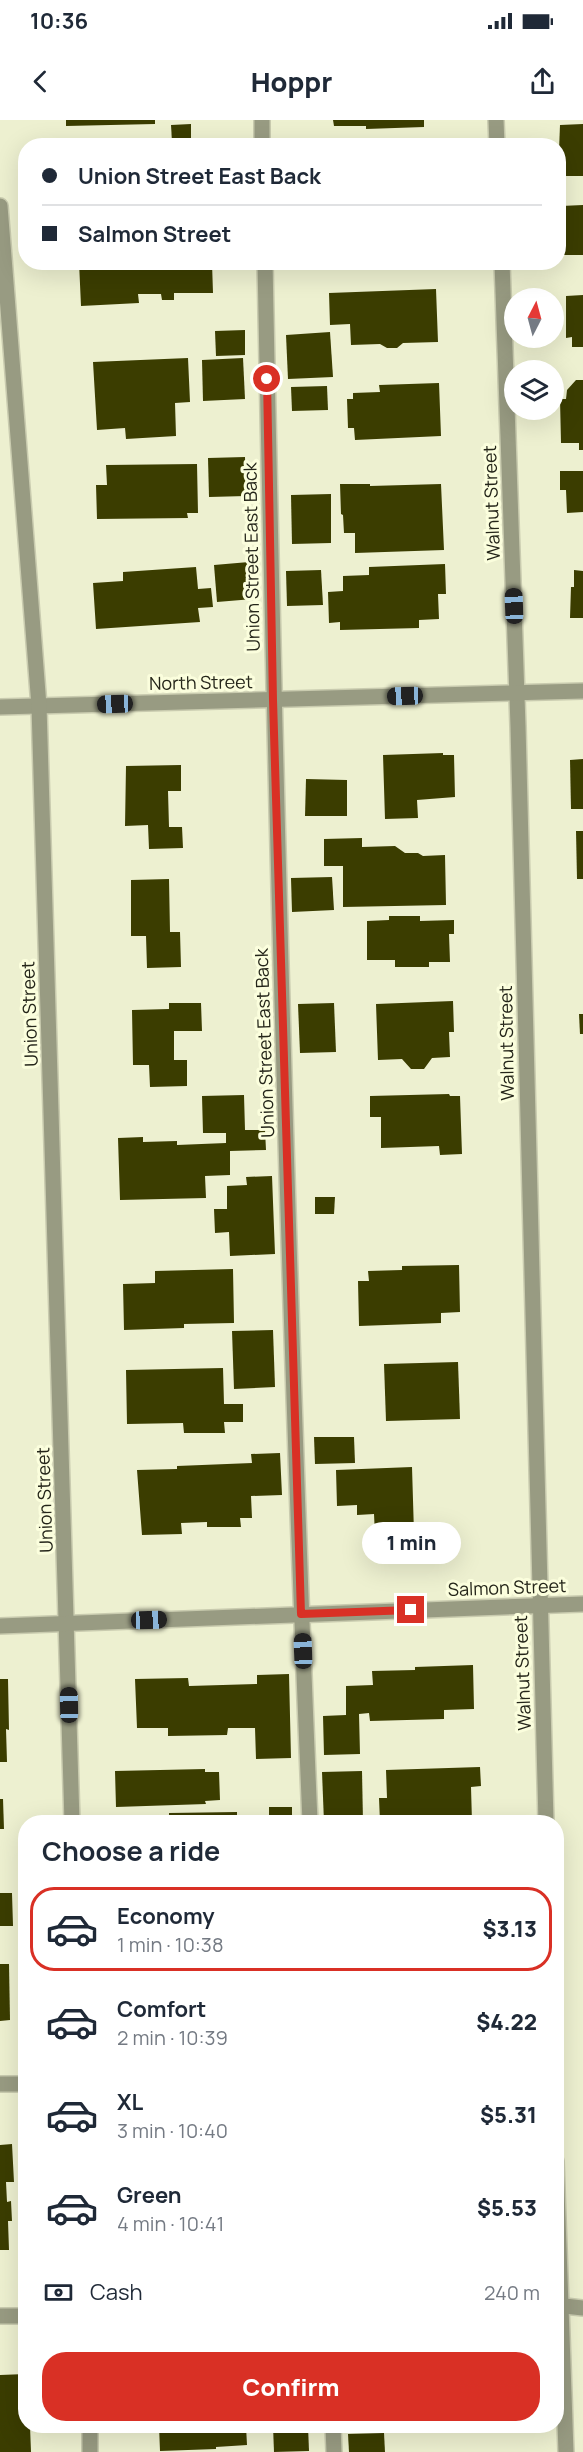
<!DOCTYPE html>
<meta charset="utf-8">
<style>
body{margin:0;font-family:Manrope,sans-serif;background:#f2f2f3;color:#1f2937;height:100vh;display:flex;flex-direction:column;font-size:22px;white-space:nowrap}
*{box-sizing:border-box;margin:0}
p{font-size:20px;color:#747a83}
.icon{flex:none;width:33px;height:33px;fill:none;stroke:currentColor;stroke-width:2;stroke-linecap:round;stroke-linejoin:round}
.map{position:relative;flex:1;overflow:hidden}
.panel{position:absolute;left:18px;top:1695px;width:546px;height:618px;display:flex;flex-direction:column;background:#fff;border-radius:24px;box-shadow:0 6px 24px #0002}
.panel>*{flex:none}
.top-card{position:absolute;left:18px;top:18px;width:548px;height:132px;border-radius:24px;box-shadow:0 6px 24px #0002;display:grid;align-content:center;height:132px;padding:0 24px;background:#fff}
.needle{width:39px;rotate:6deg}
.controls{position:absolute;left:504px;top:168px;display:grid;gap:12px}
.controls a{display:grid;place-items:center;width:60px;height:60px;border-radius:50%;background:#fff;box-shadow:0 6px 24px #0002;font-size:30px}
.end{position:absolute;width:27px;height:27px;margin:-14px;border:8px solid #d93025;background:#fff;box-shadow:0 0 0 3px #fff}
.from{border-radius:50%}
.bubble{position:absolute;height:42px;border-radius:21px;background:#fff;box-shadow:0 6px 24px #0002;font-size:20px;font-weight:800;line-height:42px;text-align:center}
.car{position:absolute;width:18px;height:36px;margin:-18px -9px;border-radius:8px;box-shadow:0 0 4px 2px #0007;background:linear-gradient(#222 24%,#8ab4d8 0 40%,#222 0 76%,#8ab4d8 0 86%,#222 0)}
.top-card b{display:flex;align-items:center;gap:21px;height:57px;font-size:22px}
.top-card b+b{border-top:2px solid #e0e1e3}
.top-card i{width:15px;height:15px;background:#1f2937}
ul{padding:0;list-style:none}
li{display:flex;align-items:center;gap:18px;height:84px;margin:0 12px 9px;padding:0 12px;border:3px solid transparent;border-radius:24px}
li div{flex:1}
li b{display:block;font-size:22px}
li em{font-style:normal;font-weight:800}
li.on{border-color:#d93025}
li>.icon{width:54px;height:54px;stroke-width:1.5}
h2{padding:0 24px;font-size:27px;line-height:72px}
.pay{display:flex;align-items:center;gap:15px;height:66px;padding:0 24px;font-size:22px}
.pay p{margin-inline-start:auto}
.primary-button{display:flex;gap:12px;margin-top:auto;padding:12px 24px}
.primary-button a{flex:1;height:69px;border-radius:24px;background:#d93025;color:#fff;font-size:24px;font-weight:800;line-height:69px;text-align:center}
.status{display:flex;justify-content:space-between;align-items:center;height:42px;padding:0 30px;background:#fff;direction:ltr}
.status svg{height:16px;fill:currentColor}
header{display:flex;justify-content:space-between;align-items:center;height:78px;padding:0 24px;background:#fff;font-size:27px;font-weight:800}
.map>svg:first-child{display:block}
.building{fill:#3b3d00}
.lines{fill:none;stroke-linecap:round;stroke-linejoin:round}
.service-casing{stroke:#c9cbaf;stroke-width:18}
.minor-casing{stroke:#c9cbaf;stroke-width:18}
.tertiary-casing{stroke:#c9cbaf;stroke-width:18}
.service{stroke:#989b82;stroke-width:15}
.minor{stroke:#989b82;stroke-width:15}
.tertiary{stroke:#989b82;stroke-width:15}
.route{stroke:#d93025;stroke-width:8}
.labels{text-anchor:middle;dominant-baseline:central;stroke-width:6;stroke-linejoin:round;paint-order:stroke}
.street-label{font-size:18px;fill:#242519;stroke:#fbfedd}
</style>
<div class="status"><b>10:36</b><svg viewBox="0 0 49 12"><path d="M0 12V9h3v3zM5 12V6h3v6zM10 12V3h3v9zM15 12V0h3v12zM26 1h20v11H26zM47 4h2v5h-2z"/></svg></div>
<header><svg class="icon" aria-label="back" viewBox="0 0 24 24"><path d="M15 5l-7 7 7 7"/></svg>Hoppr<svg class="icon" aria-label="share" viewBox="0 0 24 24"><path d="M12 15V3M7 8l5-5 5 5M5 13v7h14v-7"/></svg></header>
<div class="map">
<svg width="583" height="2332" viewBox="0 0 583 2332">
<rect width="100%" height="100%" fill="#edf0d0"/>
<g class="building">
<polygon points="66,0 155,0 155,4 66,6"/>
<polygon points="333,0 424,0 424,7 366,9 366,6 334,6"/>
<polygon points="191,4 191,21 172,22 171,5"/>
<polygon points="583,4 583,56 558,56 560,5"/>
<polygon points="583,85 583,135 562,135 558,89 561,86"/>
<polygon points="79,142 212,143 213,173 174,173 174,180 162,180 161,174 138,174 139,183 81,186"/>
<polygon points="436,169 438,222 403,223 397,228 387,228 380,224 351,225 350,204 330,205 329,173"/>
<polygon points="583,175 583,227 572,227 572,217 566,218 566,176"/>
<polygon points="245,210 245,235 216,236 215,211"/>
<polygon points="330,212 333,257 288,259 286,215"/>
<polygon points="188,238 190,282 175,283 176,316 126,319 125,308 97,310 93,242"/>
<polygon points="243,238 245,279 203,281 202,240"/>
<polygon points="576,260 583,260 583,330 579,330 579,323 561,323 560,279 566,279 567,270"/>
<polygon points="439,263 441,316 355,320 354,308 348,308 347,279 353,279 353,273 380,272 379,265"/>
<polygon points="327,266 328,290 292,291 291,267"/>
<polygon points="245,337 246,376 209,377 208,338"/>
<polygon points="197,344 198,393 187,393 188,398 97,399 96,365 107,365 106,345"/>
<polygon points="560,351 583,351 583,392 567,393 566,370 560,370"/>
<polygon points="340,364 370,364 370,366 441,364 444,430 355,433 355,413 344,413 343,395 341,394"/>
<polygon points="331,374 331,423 292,424 291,375"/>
<polygon points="249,442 253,479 217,482 214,445"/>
<polygon points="445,444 446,474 438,474 439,499 419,500 419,508 340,510 340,502 329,503 328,472 343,471 343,456 369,455 369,447"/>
<polygon points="196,447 198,469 211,468 213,487 198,488 200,502 96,509 93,463 123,461 123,452"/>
<polygon points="321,450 323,485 287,486 286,451"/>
<polygon points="574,450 583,451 583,498 570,498 571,467 574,467"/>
<polygon points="443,633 443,635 454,635 455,677 417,680 418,698 385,699 383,635"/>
<polygon points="583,639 583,689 571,689 570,640"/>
<polygon points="181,645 181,671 168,671 169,707 182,707 183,728 149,729 148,705 125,706 126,646"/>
<polygon points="306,659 347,660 347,696 305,696"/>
<polygon points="576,711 583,711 583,759 577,759"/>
<polygon points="362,718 362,727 395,726 405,733 418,733 423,736 445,735 446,785 343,787 343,746 324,746 324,719"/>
<polygon points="332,757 334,790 292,792 291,758"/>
<polygon points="169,759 170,812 180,812 181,847 147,848 146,816 131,816 131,760"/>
<polygon points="389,796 420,796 420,801 454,800 454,814 449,814 450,842 429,842 429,847 395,847 395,840 367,840 367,801 389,800"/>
<polygon points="453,881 454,912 449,912 450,937 432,938 424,949 411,949 402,939 378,940 376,884"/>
<polygon points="169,883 201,883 202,911 174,911 174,940 187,940 187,966 150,967 149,945 133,945 132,890 169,889"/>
<polygon points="334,883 336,932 300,933 298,884"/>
<polygon points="579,894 583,894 583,914 580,914"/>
<polygon points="449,974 450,976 460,976 462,1034 440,1035 439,1026 381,1028 381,997 370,997 370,976"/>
<polygon points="244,975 245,1010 265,1010 266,1030 230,1031 230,1055 205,1056 206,1078 120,1080 118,1018 143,1017 143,1022 177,1021 177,1025 226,1023 226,1013 203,1013 202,976"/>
<polygon points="272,1056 275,1134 230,1136 229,1112 215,1113 214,1089 227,1089 227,1066 247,1065 246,1057"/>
<polygon points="315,1077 335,1077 334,1094 315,1094"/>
<polygon points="459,1145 460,1192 441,1193 441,1203 359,1206 358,1161 369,1161 368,1151 402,1150 402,1146"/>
<polygon points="233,1149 234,1203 184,1204 184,1208 124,1210 123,1164 155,1163 155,1151"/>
<polygon points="273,1210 275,1267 234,1269 232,1211"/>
<polygon points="458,1242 460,1299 386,1301 384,1244"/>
<polygon points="223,1248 224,1284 243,1284 243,1302 224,1302 225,1313 184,1313 183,1303 127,1304 126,1250"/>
<polygon points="314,1317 354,1317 355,1343 315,1344"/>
<polygon points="280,1333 282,1375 251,1376 252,1398 240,1398 241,1407 207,1407 207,1402 181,1403 182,1414 142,1415 137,1350 177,1349 177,1346 252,1343 251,1334"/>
<polygon points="412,1347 414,1413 410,1414 410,1424 379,1425 378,1415 375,1415 374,1394 357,1395 357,1385 337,1386 336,1350"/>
<polygon points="473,1545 474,1589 444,1590 444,1599 370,1601 369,1593 359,1594 360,1634 324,1635 323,1596 346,1595 346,1566 373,1565 372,1551 415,1550 415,1547"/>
<polygon points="289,1554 291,1638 256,1639 255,1608 228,1608 227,1615 168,1616 168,1608 137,1608 135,1559 188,1558 189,1566 257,1564 257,1555"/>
<polygon points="0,1559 8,1559 9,1610 6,1609 7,1642 0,1642"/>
<polygon points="480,1647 481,1666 471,1667 472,1702 380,1702 379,1678 387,1678 386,1650"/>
<polygon points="205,1649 205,1652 219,1652 220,1680 205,1681 206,1684 116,1687 115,1651"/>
<polygon points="362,1651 363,1702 324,1702 322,1652"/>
<polygon points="0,1679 3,1679 4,1709 0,1709"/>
<rect x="269" y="1687" width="23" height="15"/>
<polygon points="237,1692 237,1702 169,1702 169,1693"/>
<polygon points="0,1773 12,1773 13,1806 0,1806"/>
<polygon points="0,1844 9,1844 10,1900 0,1901"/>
<polygon points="12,2024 14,2062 6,2062 7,2082 11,2081 12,2101 8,2101 9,2130 0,2130 0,2025"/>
<polygon points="26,2254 26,2306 30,2306 31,2332 0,2332 0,2255"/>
<polygon points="159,2306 246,2306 247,2325 216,2327 216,2329 160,2331"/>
<polygon points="273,2306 308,2306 309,2331 274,2332"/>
<polygon points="384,2313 385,2332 349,2332 348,2314"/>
</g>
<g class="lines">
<g class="service-casing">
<g id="service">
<polyline points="262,0 262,26"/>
<path d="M265,142C275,663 288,1183 310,1702"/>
<polyline points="0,1964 26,1964"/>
<polyline points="333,2306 334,2332"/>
</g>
</g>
<g class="minor-casing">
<g id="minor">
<polyline points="496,0 497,26"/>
<polyline points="502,142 518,606 546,1702"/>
<polyline points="0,587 583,571"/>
<polyline points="556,2041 566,2332"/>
<polyline points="556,2185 583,2188"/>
<polyline points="0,2196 26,2196"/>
</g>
</g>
<g class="tertiary-casing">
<g id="tertiary">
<polyline points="0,86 39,586 72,1702"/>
<polyline points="0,1506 583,1484"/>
<polyline points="90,2306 90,2332"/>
</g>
</g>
<use href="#service" class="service"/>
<use href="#minor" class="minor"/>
<use href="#tertiary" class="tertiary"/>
</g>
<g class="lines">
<polyline class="route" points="267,259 273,580 301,1494 411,1490"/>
</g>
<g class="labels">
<g class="street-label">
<text transform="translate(491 383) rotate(-92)">Walnut Street</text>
<text transform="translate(251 437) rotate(-91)">Union Street East Back</text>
<text transform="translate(201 562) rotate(-1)">North Street</text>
<text transform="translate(29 894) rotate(-92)">Union Street</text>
<text transform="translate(264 923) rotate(-92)">Union Street East Back</text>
<text transform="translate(506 923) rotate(-91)">Walnut Street</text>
<text transform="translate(44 1380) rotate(-92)">Union Street</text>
<text transform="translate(507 1467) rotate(-2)">Salmon Street</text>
<text transform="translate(522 1553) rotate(-92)">Walnut Street</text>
</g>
</g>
</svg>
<div class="controls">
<a><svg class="needle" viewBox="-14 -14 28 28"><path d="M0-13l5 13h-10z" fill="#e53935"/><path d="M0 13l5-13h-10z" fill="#747a83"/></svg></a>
<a><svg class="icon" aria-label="layers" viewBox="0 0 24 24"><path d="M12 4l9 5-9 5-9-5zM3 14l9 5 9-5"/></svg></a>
</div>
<i class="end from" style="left:267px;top:259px"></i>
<i class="end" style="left:411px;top:1490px"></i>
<div class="bubble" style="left:362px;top:1402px;width:99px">1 min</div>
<i class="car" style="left:514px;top:486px;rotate:358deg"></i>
<i class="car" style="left:405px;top:576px;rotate:268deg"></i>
<i class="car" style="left:115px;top:584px;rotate:268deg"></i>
<i class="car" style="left:149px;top:1500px;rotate:88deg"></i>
<i class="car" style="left:303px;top:1531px;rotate:358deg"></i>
<i class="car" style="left:69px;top:1585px;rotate:359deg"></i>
<div class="top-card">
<b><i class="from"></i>Union Street East Back</b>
<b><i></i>Salmon Street</b>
</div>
<section class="panel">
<h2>Choose a ride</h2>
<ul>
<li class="on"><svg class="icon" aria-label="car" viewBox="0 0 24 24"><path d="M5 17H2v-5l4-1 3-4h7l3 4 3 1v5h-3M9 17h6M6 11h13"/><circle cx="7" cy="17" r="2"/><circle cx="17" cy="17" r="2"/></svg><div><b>Economy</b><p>1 min · 10:38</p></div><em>$3.13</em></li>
<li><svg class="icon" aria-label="car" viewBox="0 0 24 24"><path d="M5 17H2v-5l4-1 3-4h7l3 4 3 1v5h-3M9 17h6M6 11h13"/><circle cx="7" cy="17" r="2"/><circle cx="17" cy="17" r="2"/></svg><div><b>Comfort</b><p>2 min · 10:39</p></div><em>$4.22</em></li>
<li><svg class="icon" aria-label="car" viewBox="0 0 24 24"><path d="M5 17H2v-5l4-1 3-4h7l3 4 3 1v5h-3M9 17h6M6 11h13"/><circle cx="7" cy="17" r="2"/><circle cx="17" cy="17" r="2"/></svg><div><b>XL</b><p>3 min · 10:40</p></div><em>$5.31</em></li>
<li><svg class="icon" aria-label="car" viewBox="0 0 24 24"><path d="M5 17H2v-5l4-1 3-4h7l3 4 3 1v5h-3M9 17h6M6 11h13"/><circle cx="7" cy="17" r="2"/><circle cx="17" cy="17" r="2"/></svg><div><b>Green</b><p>4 min · 10:41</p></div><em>$5.53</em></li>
</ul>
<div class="pay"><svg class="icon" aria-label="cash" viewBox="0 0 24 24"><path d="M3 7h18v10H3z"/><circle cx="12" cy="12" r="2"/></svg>Cash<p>240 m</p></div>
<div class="primary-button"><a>Confirm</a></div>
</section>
</div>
